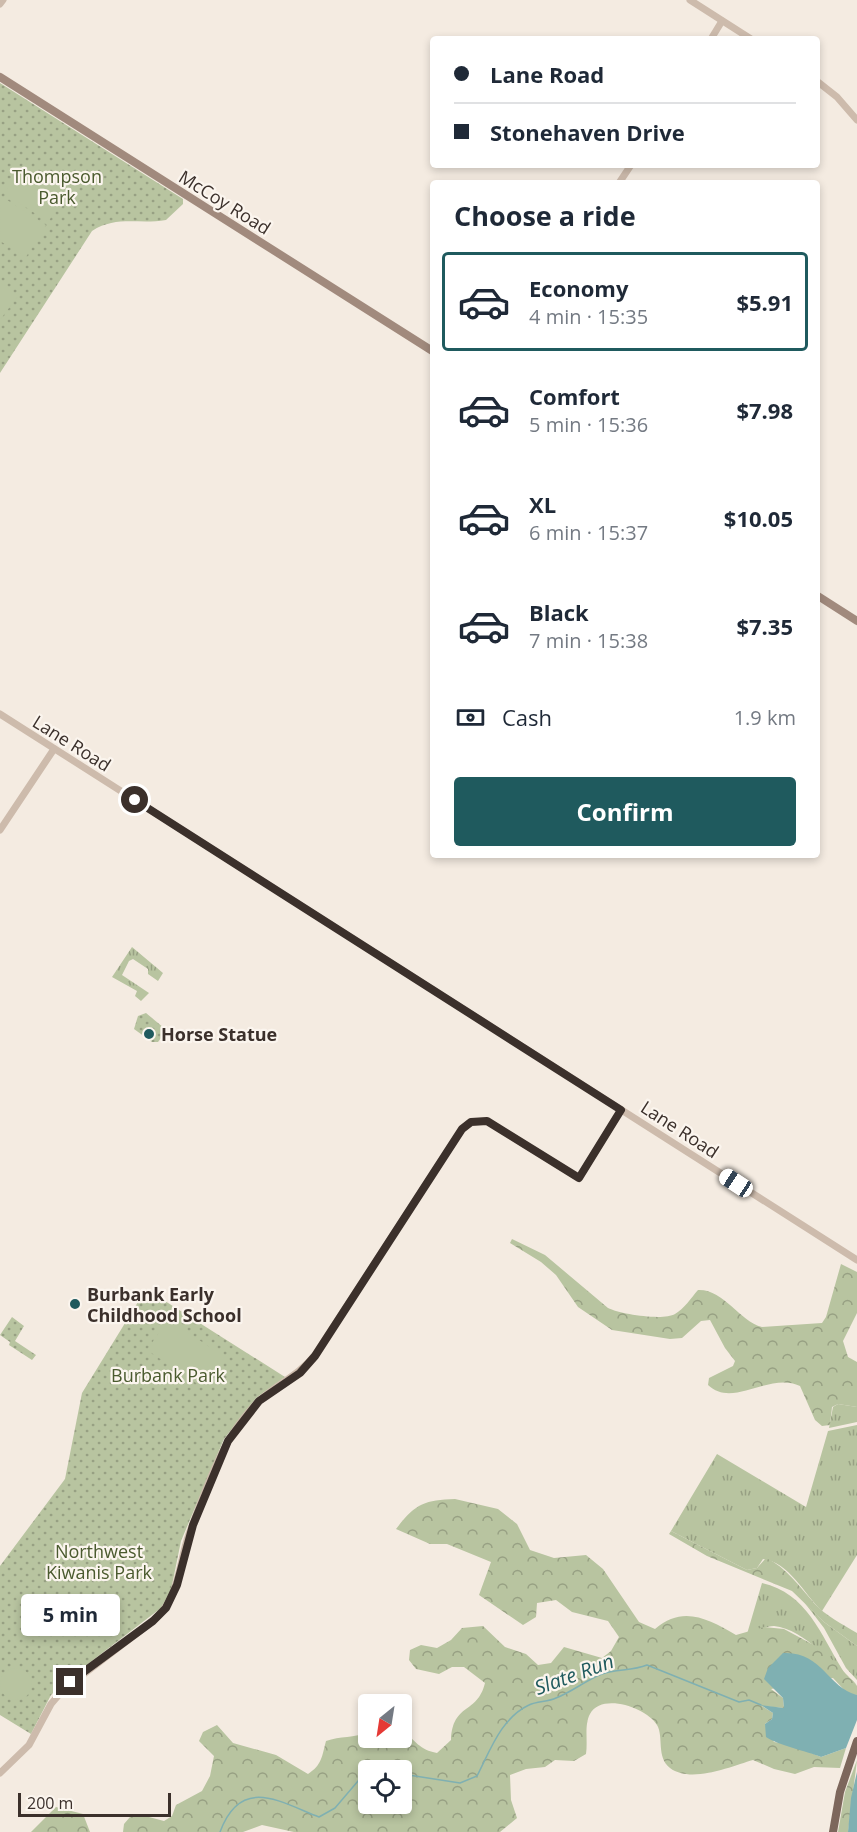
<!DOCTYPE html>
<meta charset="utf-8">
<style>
body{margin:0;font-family:"Open Sans",sans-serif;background:#f2f2f3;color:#1f2937;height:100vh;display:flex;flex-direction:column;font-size:22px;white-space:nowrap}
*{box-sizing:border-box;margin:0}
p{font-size:20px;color:#747a83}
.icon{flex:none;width:33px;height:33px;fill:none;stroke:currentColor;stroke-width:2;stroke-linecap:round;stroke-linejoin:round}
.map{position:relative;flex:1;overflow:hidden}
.panel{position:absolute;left:430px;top:180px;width:390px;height:678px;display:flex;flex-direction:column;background:#fff;border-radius:6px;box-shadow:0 3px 9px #0003}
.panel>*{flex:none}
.banner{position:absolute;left:430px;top:36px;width:390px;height:132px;border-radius:6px;box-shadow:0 3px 9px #0003;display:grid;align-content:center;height:132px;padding:0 24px;background:#fff}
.needle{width:39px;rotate:210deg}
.fabs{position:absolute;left:358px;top:1694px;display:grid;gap:12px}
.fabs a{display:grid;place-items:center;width:54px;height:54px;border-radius:6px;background:#fff;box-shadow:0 3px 9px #0003;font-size:30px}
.scale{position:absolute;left:18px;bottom:15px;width:153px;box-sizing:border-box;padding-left:6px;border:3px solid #3b302b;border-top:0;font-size:16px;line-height:21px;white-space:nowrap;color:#3b302b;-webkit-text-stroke:4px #fbf5ee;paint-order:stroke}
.end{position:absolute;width:27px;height:27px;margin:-14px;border:8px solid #3b302b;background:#fff;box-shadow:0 0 0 3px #fff}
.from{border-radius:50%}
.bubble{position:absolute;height:42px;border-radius:6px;background:#fff;box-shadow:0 3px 9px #0003;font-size:20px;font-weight:700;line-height:42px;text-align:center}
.car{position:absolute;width:18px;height:36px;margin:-18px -9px;border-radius:8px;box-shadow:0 0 4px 2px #0007;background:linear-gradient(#fff 24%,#345 0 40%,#fff 0 76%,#345 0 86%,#fff 0)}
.banner b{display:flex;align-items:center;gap:21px;height:57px;font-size:22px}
.banner b+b{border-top:2px solid #e0e1e3}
.banner i{width:15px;height:15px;background:#1f2937}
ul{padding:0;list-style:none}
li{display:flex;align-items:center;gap:18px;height:99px;margin:0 12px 9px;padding:0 12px;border:3px solid transparent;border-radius:6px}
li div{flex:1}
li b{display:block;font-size:22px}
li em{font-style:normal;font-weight:700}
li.active{border-color:#1f5a5e}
li>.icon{width:54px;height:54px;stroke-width:1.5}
h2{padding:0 24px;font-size:27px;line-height:72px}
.pay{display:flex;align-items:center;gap:15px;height:66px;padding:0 24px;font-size:22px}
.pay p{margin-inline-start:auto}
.cta{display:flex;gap:12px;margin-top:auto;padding:12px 24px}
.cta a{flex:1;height:69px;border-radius:6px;background:#1f5a5e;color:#fff;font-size:24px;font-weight:700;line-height:69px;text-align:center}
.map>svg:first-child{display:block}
.grass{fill:url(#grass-tufts)}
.forest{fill:url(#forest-crowns);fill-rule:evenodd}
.park{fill:url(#park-dots)}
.garden{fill:#b8c4a0}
.water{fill:#7fb0b2}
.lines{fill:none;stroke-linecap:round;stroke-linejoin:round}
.stream{stroke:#7fb0b2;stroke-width:1.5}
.tertiary{stroke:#cdbbac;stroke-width:7}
.secondary{stroke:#a18a7d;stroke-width:8}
.primary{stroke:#7d675c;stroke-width:8}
.route{stroke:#3b302b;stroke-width:8}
.poi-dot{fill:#1f5a5e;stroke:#fbf5ee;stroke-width:2}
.labels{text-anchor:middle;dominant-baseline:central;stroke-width:4.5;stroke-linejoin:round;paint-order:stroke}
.park-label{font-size:18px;fill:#4a5a2e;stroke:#fbf5ee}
.street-label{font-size:18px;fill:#3b302b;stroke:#fbf5ee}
.poi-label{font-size:18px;font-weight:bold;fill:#3b302b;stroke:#fbf5ee;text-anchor:start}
.water-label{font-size:20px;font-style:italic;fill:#1f5a5e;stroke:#fbf5ee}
</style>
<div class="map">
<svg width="857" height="1832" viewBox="0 0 857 1832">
<defs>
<pattern id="grass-tufts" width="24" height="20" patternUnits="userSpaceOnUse" patternTransform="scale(1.5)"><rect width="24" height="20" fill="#b8c4a0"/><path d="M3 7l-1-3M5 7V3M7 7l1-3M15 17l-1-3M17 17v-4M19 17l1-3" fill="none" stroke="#97a083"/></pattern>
<pattern id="forest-crowns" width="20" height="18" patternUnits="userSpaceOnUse" patternTransform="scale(1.5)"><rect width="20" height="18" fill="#b8c4a0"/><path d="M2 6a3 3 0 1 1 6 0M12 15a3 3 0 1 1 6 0" fill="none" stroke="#97a083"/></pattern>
<pattern id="park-dots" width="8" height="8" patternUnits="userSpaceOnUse" patternTransform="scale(1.5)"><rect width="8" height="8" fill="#b8c4a0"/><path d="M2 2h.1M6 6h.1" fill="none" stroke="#97a083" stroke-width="1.8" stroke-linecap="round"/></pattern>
</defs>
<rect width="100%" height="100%" fill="#f4ebe1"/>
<g class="grass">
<polygon points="132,947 163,973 158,981 148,974 148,969 133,959 129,961 122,975 149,993 141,1001 135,996 137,991 112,977"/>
<polygon points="838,1404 857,1407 857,1422 829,1428 833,1407"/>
<path d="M857,1425V1555L822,1611C804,1594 789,1562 763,1559L757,1568L747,1570L671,1531L717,1454L806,1507L828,1431Z"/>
<path d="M762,1583C807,1593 821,1635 842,1669C846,1676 854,1680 857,1686C835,1667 805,1629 774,1626C766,1626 755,1631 747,1634Z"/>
<polygon points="804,1602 824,1622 857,1646 857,1680 846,1668 824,1628"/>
</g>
<g class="forest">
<path d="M512,1239L545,1255L608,1308C620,1314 663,1321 675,1314C684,1309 691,1298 698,1290C724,1289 739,1321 762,1327L822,1323L826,1317L841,1264L857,1272V1313L843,1341L848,1357L857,1362V1407L838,1404L832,1407L830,1425L822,1426L815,1420L800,1386C770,1371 733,1409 708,1385L709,1378L733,1366L735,1361L725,1348L710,1320L701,1321L682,1338L670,1339L612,1330L578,1307L556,1275L541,1262L510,1243Z"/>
<path d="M455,1499L498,1509L517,1524L530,1550L554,1558L586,1555L603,1569L639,1622L655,1629C683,1605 708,1619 736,1635L764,1627L784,1629L823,1650L857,1686V1695L848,1694L833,1678L771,1689L783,1698L784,1708L762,1706L773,1713L772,1719L765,1724L774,1742L792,1745L821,1757L846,1748L840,1768L814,1767L795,1774L774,1769L753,1760C732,1766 691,1784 670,1768C656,1757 664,1737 657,1725C647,1708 602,1692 590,1714C584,1725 588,1741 586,1754L574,1761L555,1760L545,1767L526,1769L510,1775L511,1800L517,1818L500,1832H294L262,1825L243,1832H123L124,1824L130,1817H149L164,1821L172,1816L176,1805L202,1791L210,1776L214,1756L199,1741L203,1732L217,1725L233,1743L276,1755L308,1774C322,1765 322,1756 326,1741C340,1736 354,1738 369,1732V1737H402V1729C415,1741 420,1750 437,1753L451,1740C453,1702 477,1715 485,1683L464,1667H452L439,1674L416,1669L409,1660L410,1650L421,1645L437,1648L451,1640L462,1628L483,1626L505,1647L526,1654L538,1665L551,1663L564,1647L602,1658L611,1651L619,1637L608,1621L572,1612L556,1600L537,1603L536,1617L523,1625L479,1595L491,1562L447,1544H430L396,1529C415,1504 424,1500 455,1499ZM369,1770H402V1803H369Z"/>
<path d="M671,1531L747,1570L757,1568L766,1558C787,1568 799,1586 814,1603C826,1616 842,1624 857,1633V1646L824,1622L792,1591L707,1556L669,1534Z"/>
<polygon points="857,1760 848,1832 838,1832 845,1792"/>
<polygon points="56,1807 83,1814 90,1832 31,1832"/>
</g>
<g class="park">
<path d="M0,83L183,199V204L166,220C139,225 117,215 92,231L0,373Z"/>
<polygon points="146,1013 164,1028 164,1034 158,1042 152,1042 134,1029 138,1016"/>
<polygon points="146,1289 285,1377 256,1398 224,1439 181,1541 171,1590 161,1608 63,1683 51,1695 31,1734 0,1715 0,1566 65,1479 82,1393"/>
<polygon points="12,1317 24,1326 15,1341 36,1355 32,1360 9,1345 10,1342 0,1335"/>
</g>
<g class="garden">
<polygon points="25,162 69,191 48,222 4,193"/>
<polygon points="1,196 46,225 26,257 0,241"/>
<polygon points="0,282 18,296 0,320"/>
<polygon points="168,1319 226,1358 205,1389 147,1350"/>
<circle cx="16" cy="1684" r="16"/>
</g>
<g class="water">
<path d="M783,1653C822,1651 827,1687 857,1695V1720L846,1748L821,1757C806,1751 778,1745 766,1737L765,1724L772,1719L773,1713L761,1705L784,1708L783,1698L764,1679L768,1668Z"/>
<polygon points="857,1772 857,1832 848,1832 851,1798"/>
</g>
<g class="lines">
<g class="stream">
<path d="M402,1774L460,1783L477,1776C490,1751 501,1718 529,1705C537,1701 548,1702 556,1698C572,1692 586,1680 602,1674C617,1669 632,1671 647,1665L739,1702L749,1700L761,1705"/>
<path d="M220,1832C241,1775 280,1802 319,1817L335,1808L364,1774H369"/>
</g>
<g class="tertiary">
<polyline points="690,0 751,39"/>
<polyline points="0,4 3,0"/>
<polyline points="711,39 722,21"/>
<polyline points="818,82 837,97 857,120"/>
<polyline points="619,183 631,165"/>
<polyline points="0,714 857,1260"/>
<polyline points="0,830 54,749"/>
<path d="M0,1773L29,1745L51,1704L63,1690L153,1621C180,1598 178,1565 189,1534C206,1489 223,1435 259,1401C278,1383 297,1377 315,1355L462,1129L471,1122L487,1121L579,1178L621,1110"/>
</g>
<g class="secondary">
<polyline points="0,77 434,352"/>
<polyline points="818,596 857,621"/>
</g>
<polyline class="primary" points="833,1832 840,1792 857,1741"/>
</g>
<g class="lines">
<polyline class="route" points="70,1682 153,1621 166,1608 177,1585 193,1525 228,1441 259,1401 300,1373 315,1356 462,1129 471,1122 487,1121 579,1178 621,1110 135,800"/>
</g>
<g class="poi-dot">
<circle cx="149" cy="1034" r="6"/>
<circle cx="75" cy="1304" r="6"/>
</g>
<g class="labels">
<g class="park-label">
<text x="57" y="176">Thompson<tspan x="57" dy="21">Park</tspan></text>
<text x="168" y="1375">Burbank Park</text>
<text x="99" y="1551">Northwest<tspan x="99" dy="21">Kiwanis Park</tspan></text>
</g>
<g class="street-label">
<text transform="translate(225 202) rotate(32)">McCoy Road</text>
<text transform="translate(72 743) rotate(32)">Lane Road</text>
<text transform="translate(680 1129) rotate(33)">Lane Road</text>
</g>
<g class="poi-label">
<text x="161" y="1034">Horse Statue</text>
<text x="87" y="1294">Burbank Early<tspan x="87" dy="21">Childhood School</tspan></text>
</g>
<g class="water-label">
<text transform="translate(574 1674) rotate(-20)">Slate Run</text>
</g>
</g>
</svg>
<div class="fabs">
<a><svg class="needle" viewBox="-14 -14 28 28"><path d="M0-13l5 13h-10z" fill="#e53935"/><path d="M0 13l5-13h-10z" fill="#747a83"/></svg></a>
<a><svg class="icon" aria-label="locate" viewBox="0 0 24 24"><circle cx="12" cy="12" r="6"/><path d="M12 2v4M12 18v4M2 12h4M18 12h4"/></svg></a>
</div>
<div class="scale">200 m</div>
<i class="end from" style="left:135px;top:800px"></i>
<i class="end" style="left:70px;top:1682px"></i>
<div class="bubble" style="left:21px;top:1594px;width:99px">5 min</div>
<i class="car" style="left:736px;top:1183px;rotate:303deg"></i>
<div class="banner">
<b><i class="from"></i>Lane Road</b>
<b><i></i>Stonehaven Drive</b>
</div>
<section class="panel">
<h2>Choose a ride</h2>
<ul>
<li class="active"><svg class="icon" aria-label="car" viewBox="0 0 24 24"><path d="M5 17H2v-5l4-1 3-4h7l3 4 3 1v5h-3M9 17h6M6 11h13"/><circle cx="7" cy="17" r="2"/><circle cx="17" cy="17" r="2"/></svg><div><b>Economy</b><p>4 min · 15:35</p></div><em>$5.91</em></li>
<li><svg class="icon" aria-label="car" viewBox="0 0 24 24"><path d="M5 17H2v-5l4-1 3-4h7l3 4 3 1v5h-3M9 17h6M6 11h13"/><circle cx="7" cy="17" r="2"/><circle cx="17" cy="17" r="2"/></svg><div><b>Comfort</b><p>5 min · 15:36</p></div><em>$7.98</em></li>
<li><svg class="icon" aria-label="car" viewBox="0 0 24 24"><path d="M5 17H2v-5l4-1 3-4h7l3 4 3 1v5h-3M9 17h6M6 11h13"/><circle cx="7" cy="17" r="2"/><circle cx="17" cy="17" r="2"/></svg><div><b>XL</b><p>6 min · 15:37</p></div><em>$10.05</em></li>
<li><svg class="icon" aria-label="car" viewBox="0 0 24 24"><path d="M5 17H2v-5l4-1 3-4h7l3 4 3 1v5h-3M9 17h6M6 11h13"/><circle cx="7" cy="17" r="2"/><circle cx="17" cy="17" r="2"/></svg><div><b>Black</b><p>7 min · 15:38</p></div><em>$7.35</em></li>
</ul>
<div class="pay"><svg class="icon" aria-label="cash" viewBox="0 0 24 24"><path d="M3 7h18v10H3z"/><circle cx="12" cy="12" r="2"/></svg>Cash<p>1.9 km</p></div>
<div class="cta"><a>Confirm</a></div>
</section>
</div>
